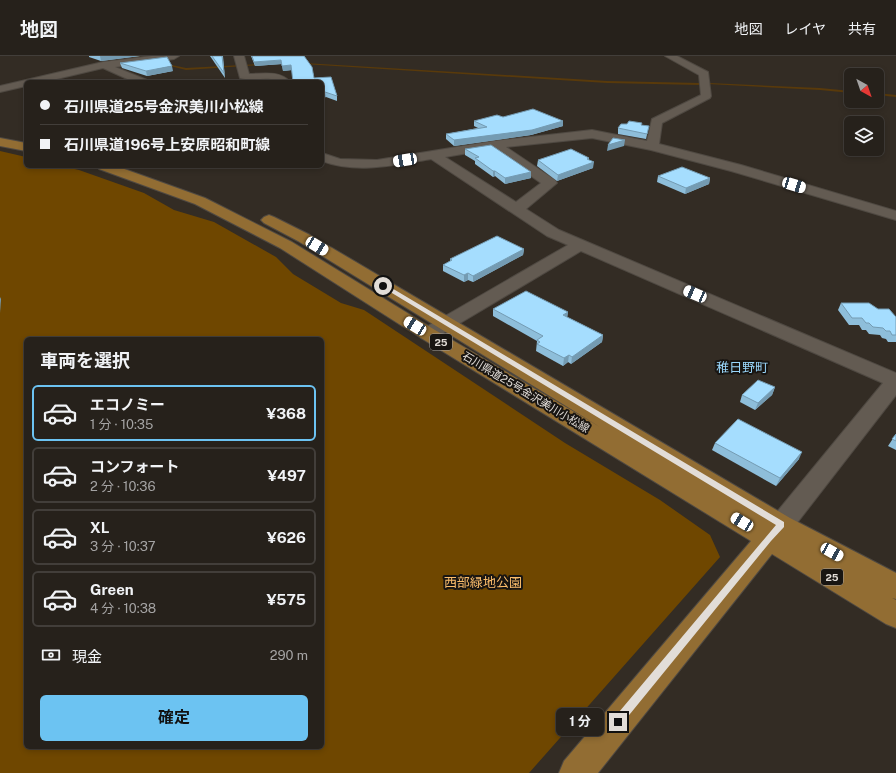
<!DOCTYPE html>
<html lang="ja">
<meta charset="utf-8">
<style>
body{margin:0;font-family:"Public Sans","Noto Sans JP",sans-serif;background:#322e28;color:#f1f3f6;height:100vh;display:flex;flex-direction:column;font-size:15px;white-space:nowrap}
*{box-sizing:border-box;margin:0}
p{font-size:13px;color:#a4a3a3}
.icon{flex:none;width:22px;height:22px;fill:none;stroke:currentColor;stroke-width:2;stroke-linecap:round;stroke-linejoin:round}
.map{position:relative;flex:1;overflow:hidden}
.sheet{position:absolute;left:24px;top:281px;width:300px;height:412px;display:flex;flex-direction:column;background:#26211b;border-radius:6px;box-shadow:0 2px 6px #0003,0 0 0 1px #423e3a}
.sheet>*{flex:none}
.hud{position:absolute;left:24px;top:24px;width:300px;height:88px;border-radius:6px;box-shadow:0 2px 6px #0003,0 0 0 1px #423e3a;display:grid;align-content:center;height:88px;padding:0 16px;background:#26211b}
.needle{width:26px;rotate:140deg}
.buttons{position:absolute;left:844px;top:12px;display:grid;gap:8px}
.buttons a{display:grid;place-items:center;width:40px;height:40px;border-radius:6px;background:#26211b;box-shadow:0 2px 6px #0003,0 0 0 1px #423e3a;font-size:20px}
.end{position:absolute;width:18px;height:18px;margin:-9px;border:5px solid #e2ddd8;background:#111;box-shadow:0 0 0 2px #111}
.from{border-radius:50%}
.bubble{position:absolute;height:28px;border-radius:6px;background:#26211b;box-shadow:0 2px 6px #0003,0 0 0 1px #423e3a;font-size:13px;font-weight:700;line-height:28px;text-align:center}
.car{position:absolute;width:12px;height:24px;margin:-12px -6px;border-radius:5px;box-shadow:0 0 3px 1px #0007;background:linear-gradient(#fff 24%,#345 0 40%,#fff 0 76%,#345 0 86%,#fff 0)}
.hud b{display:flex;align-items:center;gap:14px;height:38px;font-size:15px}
.hud b+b{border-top:1px solid #423e3a}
.hud i{width:10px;height:10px;background:#f1f3f6}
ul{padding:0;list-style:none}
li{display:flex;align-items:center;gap:12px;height:56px;margin:0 8px 6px;padding:0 8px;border:2px solid #423e3a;border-radius:6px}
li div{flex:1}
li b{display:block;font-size:15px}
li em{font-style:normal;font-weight:700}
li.on{border-color:#6cc3f2}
li>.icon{width:36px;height:36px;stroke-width:1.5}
h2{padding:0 16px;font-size:18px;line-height:48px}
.pay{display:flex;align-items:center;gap:10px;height:44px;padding:0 16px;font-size:15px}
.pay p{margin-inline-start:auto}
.button{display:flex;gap:8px;margin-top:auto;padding:8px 16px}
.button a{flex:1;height:46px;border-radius:6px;background:#6cc3f2;color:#111;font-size:16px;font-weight:700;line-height:46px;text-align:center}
header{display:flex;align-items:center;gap:24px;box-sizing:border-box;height:56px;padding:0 20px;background:#26211b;border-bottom:1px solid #423e3a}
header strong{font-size:19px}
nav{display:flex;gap:22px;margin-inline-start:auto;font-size:14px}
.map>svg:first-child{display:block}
.green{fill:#6f4700;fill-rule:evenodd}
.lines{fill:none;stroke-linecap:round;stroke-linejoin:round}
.stream{fill:#593a0b;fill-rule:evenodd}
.minor-casing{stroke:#4f4942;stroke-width:2}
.major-casing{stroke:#4f4942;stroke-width:2}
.minor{fill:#635b52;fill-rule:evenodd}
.major{fill:#926d33;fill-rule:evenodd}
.wall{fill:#8ebeda}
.shaded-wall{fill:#749bb2}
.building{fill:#a5ddfe;stroke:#749bb2}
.route{fill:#e2ddd8}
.labels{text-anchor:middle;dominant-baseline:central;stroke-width:4;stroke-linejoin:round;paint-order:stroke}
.shield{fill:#181512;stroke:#a5a19d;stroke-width:1}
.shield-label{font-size:10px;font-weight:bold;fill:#e2ddd8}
.street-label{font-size:11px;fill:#e2ddd8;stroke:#181512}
.quarter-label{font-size:13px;fill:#99d6fa;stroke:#181512}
.near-park-label{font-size:13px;fill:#fbbd6b;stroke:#181512}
</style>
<header>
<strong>地図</strong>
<nav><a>地図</a><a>レイヤ</a><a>共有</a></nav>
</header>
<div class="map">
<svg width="896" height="717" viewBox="0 0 896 717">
<rect width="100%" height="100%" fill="#332c24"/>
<path class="green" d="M0,95L26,101V110H61L79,114L144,137L174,154L214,166L276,201L293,218L341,247L364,254L565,387L660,444L710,479L720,501L529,717H0ZM26,283H322V691H26Z"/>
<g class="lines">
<g class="stream">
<polygon points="134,0 137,0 147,3 146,4"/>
<polygon points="167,8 186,12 260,8 261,9 186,14 166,9"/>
<polygon points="303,8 304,7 607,25 700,27 701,28 700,29 607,27"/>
<polygon points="709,27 820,32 851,35 851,37 820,34 708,28"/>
<polygon points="877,37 896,39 896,41 877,39"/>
</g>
<g class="minor-casing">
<g id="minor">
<polygon points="152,0 179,0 174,3 115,11 147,24 148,26 134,26 103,12 44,26 26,26 26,30 0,36 0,30 103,6"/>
<path d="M234,0H244L249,18C262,18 280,14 290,26C283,26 278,24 271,23C260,22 251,25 240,22Z"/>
<path d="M665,0H677L708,16L711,40L710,42L662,67L659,88L741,109L896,155V164L731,115L651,94L592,82L506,91L555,124L557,127L526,153L559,174L896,317V339L790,476L781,479L772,476L768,469L772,462L883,327L581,195L435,282L428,284L421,282L418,278L421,274L568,189L547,180L431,103C395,109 357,118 322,105V97L340,103L377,104L494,85L592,74L647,85L652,63L701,39L699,19ZM492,93L541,127L516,146L445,101Z"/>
</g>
</g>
<g class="major-casing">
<g id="major">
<polygon points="0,82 26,87 26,95 0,90"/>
<polygon points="97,110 116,110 205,142 292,186 435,274 600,371 298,185 264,167 261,164 264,161 269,159 274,161 310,179 790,462 896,517 896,543 892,542 896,544 896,572 886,568 772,498 598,717 559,717 564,705 751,485 421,282 280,192 195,148 99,113"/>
</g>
</g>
<use href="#minor" class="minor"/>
<use href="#major" class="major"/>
</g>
<g class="wall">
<polygon points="89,0 140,0 101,5 89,1"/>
<polygon points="210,0 223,0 225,22"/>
<polygon points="251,0 304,0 312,11 314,22 331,21 337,40 337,45 326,41 322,42 322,26 293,26 292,14 283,15 282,8 255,10"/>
<polygon points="120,7 173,15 147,20 122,12"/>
<polygon points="503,61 563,65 563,70 531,79 454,90 446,83 446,78 478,72 474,70 474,65"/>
<polygon points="627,68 642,69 649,70 646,83 618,78 618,72"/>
<polygon points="465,93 531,116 531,122 505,128 495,120 493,121 475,108 475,105 465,99"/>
<polygon points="589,102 589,104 593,112 557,125 537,110 538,104"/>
<polygon points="658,120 710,122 709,128 685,138 657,126"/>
<polygon points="524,193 523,199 473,226 468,224 464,226 443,215 443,209 450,205 450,203"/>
<polygon points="841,247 878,253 896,261 896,286 888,286 886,283 882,282 880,279 869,278 866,274 862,274 859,269 849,269 838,254"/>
<polygon points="493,253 568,256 567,261 603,279 602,286 571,308 568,306 563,310 536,295 537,285 493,260"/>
<polygon points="775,331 772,339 755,354 740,346 742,339"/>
<polygon points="896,378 896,394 888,390"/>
<polygon points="715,387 799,403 776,430 712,394"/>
</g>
<g class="shaded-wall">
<polygon points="100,0 140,0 101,5"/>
<polygon points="281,4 282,8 255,10 254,6"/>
<polygon points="291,9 292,14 283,15 282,10"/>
<polygon points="172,10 173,15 147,20 146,15"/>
<polygon points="325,36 326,41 322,42 322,37"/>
<polygon points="563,65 563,70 531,79 454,90 454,84"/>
<polygon points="625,84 624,90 607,95 608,89"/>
<polygon points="594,106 593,112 557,125 558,119"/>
<polygon points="493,115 495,115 495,120 493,121"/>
<polygon points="531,116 531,122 505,128 505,122"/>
<polygon points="710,122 709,128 685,138 686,132"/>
<polygon points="524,193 523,199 473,226 473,220"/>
<polygon points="468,217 468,224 464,226 464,219"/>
<polygon points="0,241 1,243 0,257"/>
<polygon points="568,256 567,263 563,259"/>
<polygon points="603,279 602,286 571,308 572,301"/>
<polygon points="569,299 568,306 563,310 564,302"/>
<polygon points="775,331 772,339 755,354 758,347"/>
<polygon points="802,396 799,403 776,430 780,422"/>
</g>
<g class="building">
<polygon points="212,0 222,0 224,17"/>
<polygon points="252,0 304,0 312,11 314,22 331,21 337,40 325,36 322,37 322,26 293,26 291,9 282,10 281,4 254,6"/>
<polygon points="167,1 172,10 146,15 120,7"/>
<polygon points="533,53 563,65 532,74 454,84 446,78 487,71 474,65 497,59 503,61"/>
<polygon points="629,65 642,67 641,69 649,70 647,78 618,72 621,68 627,68"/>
<polygon points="613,82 625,84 608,89"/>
<polygon points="491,89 531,116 505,122 495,115 493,115 475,102 479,101 465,93"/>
<polygon points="571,93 589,102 587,103 594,106 558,119 538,104"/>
<polygon points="682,111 710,122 686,132 658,120"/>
<polygon points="497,180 524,193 473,220 468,217 464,219 443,209 452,204 450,203"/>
<polygon points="526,235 568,256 563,259 603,279 572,301 569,299 564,302 537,288 540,286 537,284 543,280 493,253"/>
<polygon points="841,247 869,247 878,253 889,253 896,261 896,279 892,279 890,275 886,275 883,272 873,271 869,267 866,267 862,262 852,262"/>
<polygon points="758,324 775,331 758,347 742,339"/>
<polygon points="738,363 802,396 780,422 715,387"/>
<polygon points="896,378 896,385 892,383"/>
</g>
<polygon class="route" points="382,228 385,228 784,466 784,471 771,485 621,669 618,671 614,669 613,666 614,662 776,469 382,231"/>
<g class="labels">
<g class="shield">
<rect x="430" y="278" width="22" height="16" rx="3"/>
<rect x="821" y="513" width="22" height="16" rx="3"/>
</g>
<g class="shield-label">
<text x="441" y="286">25</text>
<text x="832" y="521">25</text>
</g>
<g class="street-label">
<text transform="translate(526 336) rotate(31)">石川県道25号金沢美川小松線</text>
</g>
<g class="quarter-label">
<text x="742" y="311">稚日野町</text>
</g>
<g class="near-park-label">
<text x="483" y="526">西部緑地公園</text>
</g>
</g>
</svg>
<div class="buttons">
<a><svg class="needle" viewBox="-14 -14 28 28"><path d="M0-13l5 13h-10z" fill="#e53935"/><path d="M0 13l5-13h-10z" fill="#a4a3a3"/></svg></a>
<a><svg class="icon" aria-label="layers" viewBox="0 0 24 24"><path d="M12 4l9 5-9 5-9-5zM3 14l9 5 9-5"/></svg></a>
</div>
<i class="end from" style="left:383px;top:230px"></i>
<i class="end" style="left:618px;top:666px"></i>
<div class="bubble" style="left:556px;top:652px;width:48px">1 分</div>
<i class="car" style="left:405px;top:104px;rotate:260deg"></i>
<i class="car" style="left:794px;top:129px;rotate:107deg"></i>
<i class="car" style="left:317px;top:190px;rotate:121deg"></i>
<i class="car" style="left:695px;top:238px;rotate:293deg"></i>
<i class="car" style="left:415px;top:270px;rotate:302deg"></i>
<i class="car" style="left:742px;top:466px;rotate:301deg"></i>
<i class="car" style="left:832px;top:496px;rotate:119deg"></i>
<div class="hud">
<b><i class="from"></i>石川県道25号金沢美川小松線</b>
<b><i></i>石川県道196号上安原昭和町線</b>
</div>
<section class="sheet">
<h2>車両を選択</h2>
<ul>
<li class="on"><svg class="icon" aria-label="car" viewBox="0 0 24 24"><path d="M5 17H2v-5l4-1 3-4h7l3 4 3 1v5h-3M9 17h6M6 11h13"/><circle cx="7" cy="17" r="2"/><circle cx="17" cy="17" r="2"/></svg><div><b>エコノミー</b><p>1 分 · 10:35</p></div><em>¥368</em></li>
<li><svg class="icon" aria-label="car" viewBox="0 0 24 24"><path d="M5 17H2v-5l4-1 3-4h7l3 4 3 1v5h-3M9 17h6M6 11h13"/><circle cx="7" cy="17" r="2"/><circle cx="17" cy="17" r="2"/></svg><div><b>コンフォート</b><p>2 分 · 10:36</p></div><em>¥497</em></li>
<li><svg class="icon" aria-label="car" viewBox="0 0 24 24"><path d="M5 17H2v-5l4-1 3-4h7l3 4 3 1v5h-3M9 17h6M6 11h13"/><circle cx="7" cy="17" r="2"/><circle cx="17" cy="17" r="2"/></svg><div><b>XL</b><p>3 分 · 10:37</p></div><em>¥626</em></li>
<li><svg class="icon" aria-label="car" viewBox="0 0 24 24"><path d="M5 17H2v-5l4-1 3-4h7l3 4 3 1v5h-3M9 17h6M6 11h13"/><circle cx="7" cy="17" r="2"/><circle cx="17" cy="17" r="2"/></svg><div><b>Green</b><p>4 分 · 10:38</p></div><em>¥575</em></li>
</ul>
<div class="pay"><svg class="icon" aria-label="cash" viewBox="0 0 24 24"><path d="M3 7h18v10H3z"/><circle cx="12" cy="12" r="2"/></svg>現金<p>290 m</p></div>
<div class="button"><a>確定</a></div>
</section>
</div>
